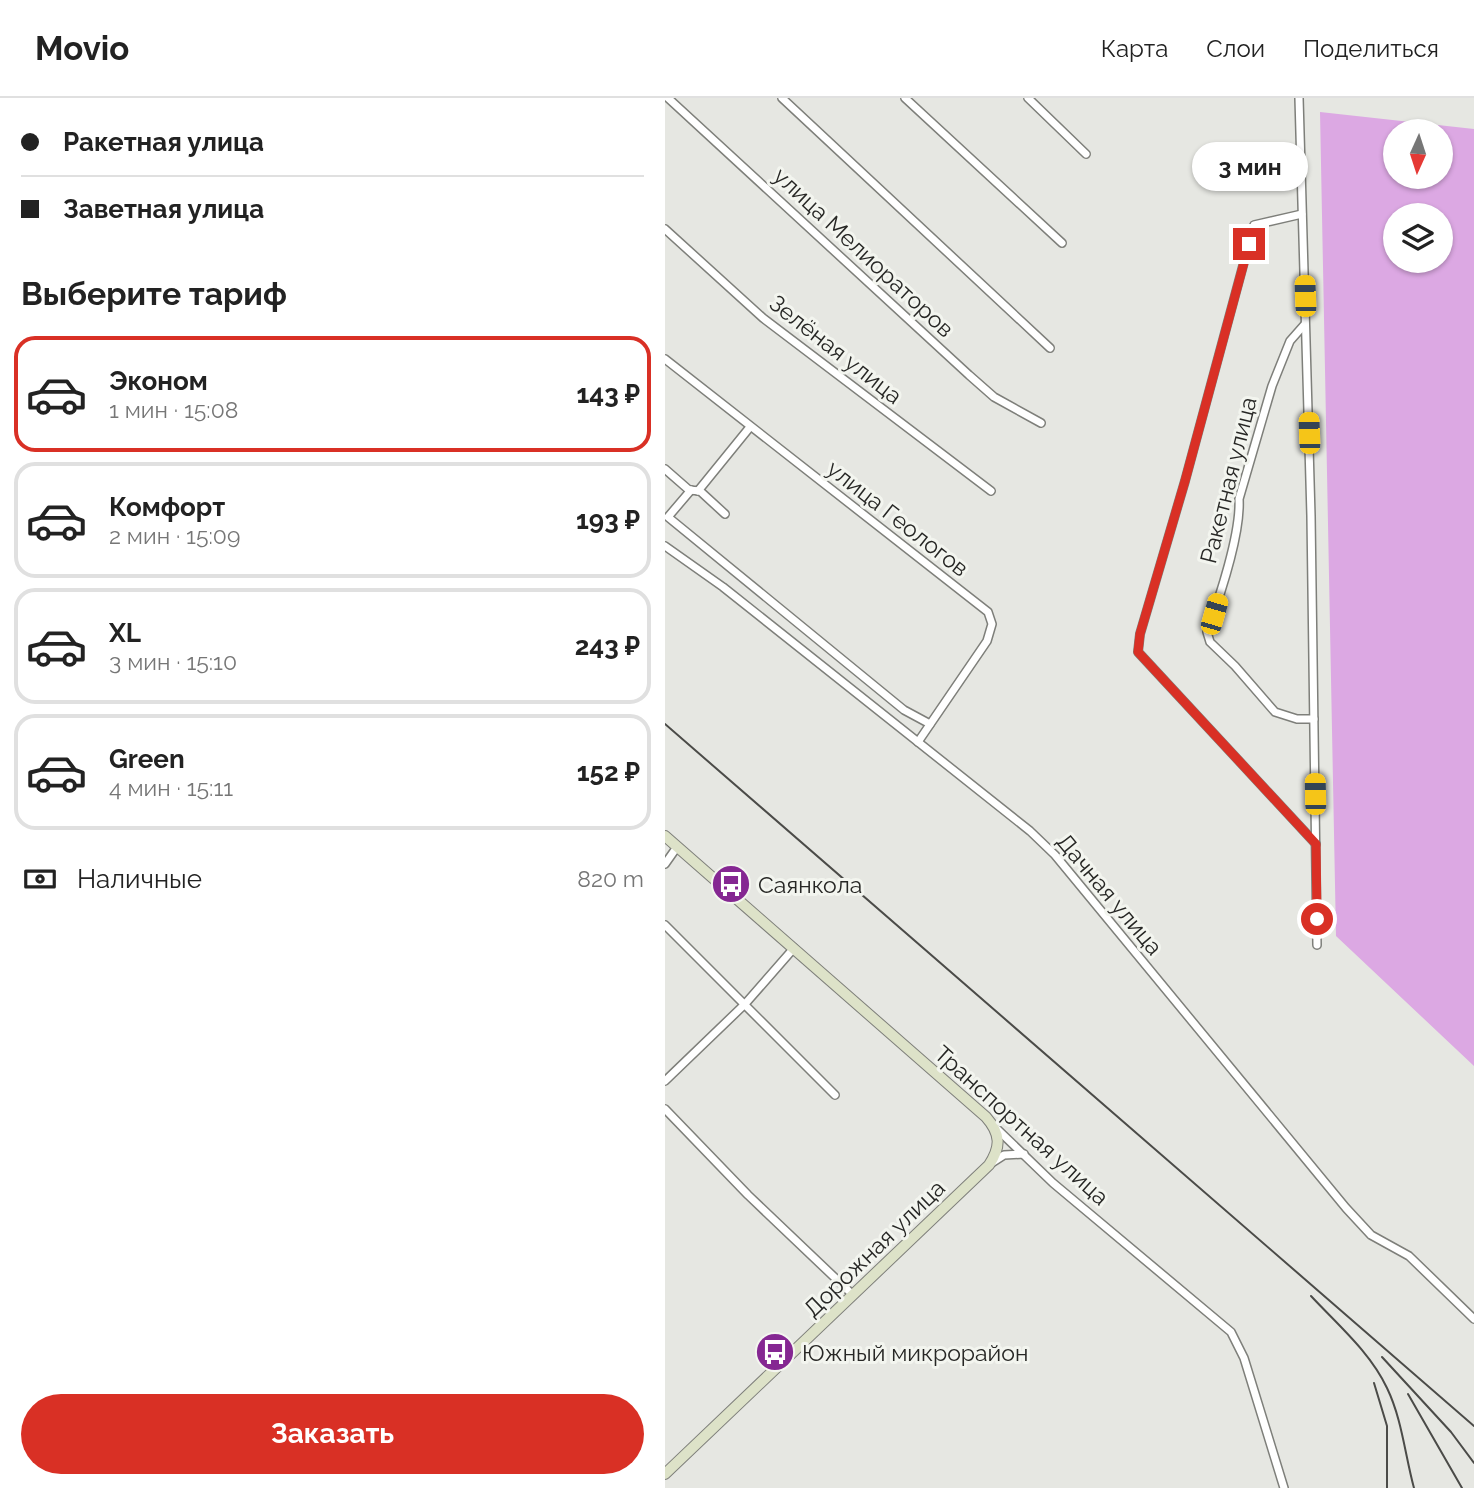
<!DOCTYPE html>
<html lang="ru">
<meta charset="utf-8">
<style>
body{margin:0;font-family:Raleway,sans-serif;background:#f2f2f2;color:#222;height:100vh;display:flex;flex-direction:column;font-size:26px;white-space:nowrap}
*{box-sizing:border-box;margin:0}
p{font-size:23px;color:#767676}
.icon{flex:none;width:38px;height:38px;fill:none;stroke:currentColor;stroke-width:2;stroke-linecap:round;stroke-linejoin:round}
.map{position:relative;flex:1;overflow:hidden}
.side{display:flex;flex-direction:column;background:#fff;width:665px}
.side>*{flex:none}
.guide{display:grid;align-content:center;height:154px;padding:0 21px;background:#fff}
.needle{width:46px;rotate:183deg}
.fabs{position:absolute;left:718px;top:21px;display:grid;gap:14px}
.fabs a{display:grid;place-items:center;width:70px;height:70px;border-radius:50%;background:#fff;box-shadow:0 2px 5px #0004;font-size:35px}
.end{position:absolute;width:32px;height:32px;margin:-16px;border:9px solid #d93025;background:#fff;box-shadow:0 0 0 4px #fff}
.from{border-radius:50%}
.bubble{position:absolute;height:49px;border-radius:24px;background:#fff;box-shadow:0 2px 5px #0004;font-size:23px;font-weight:700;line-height:49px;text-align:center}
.car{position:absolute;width:21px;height:42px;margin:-21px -10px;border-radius:9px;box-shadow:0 0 5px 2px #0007;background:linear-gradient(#f5c518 24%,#345 0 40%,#f5c518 0 76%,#345 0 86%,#f5c518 0)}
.guide b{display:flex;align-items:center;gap:24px;height:66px;font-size:26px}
.guide b+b{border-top:2px solid #e0e0e0}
.guide i{width:18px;height:18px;background:#222}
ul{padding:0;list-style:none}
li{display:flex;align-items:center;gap:21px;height:116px;margin:0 14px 10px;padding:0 7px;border:4px solid #e0e0e0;border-radius:21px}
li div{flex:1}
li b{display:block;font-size:26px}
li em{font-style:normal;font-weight:700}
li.on{border-color:#d93025}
li>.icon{width:63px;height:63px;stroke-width:1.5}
h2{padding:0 21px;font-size:32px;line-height:84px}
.pay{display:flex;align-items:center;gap:18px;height:77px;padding:0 21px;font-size:26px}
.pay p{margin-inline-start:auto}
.action{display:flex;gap:14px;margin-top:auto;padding:14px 21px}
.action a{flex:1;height:80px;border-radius:42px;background:#d93025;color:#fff;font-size:28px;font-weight:700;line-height:80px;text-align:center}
header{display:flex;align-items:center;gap:42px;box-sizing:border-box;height:98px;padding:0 35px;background:#fff;border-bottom:2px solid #e0e0e0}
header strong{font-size:33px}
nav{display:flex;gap:38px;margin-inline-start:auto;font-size:24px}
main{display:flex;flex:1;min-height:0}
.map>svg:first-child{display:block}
.green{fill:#dca8e3;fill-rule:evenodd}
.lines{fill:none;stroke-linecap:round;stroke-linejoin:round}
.street-casing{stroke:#7e7f7a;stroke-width:10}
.secondary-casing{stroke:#7e7f7a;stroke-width:12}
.street{stroke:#fff;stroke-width:7}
.secondary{stroke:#dde2c8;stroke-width:10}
.rail{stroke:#4b4b48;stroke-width:2}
.route{stroke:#d93025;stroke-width:9}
.labels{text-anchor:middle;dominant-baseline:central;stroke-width:6;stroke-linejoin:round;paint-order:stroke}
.street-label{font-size:23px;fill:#272725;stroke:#f3f5ef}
.poi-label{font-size:23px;fill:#272725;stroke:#f3f5ef;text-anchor:start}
</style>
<header>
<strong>Movio</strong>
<nav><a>Карта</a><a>Слои</a><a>Поделиться</a></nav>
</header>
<main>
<section class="side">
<div class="guide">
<b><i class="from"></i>Ракетная улица</b>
<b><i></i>Заветная улица</b>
</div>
<h2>Выберите тариф</h2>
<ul>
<li class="on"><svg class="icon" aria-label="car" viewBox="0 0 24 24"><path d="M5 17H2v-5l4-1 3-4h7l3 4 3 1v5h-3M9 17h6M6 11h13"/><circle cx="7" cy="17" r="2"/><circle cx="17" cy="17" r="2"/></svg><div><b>Эконом</b><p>1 мин · 15:08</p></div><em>143 ₽</em></li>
<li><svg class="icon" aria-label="car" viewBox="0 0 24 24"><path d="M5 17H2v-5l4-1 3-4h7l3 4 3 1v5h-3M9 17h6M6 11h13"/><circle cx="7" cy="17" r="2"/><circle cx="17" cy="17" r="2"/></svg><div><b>Комфорт</b><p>2 мин · 15:09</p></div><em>193 ₽</em></li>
<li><svg class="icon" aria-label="car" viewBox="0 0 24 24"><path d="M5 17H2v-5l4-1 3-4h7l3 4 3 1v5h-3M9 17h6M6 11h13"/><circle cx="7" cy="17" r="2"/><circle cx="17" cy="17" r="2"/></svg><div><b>XL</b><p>3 мин · 15:10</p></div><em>243 ₽</em></li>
<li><svg class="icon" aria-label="car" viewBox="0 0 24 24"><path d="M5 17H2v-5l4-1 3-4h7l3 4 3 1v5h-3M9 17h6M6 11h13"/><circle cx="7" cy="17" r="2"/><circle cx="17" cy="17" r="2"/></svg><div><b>Green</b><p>4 мин · 15:11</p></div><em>152 ₽</em></li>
</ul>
<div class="pay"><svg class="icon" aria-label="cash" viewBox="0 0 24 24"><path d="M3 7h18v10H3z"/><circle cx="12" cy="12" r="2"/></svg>Наличные<p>820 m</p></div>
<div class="action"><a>Заказать</a></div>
</section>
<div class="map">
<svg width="809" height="1390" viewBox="0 0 809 1390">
<rect width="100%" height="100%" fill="#e6e7e2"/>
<path class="green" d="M655,14L809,31V968L671,838ZM730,33H775V79H730ZM730,117H775V163H730Z"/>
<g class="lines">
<g class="street-casing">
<g id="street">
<polyline points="3,0 304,277 329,299 376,325"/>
<polyline points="117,0 385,250"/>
<polyline points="240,0 397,145"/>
<polyline points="363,0 421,56"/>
<polyline points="634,0 646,418 652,847"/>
<polyline points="637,116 589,127 520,383 475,536 473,554 651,746"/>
<polyline points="0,131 98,220 326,393"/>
<path d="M640,226L625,243L607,288L574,401C576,435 554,501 542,534L545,544L570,568L610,614L632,621H649"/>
<polyline points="0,261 323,514 327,526 322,543 253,644"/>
<polyline points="0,371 24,392 35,393 60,416"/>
<polyline points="26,392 3,419 239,612 265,626"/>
<polyline points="33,393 85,329"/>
<polyline points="0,448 58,489 365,733 390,757 681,1110 706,1137 744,1158 809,1221"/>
<polyline points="0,766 12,749"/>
<polyline points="0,827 170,997"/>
<polyline points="0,983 80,906 129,850"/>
<polyline points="0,1011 83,1097 188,1197"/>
<polyline points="330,1029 388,1085 566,1234 579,1260 619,1390"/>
<polyline points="325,1066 339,1057 359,1056"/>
</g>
</g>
<g class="secondary-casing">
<path id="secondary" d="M0,738L321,1019C336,1036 336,1049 324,1067L0,1376"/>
</g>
<use href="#street" class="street"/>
<use href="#secondary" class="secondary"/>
<g class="rail">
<polyline points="0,626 809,1328"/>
<path d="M646,1198C673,1227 705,1254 722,1290C737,1321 740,1357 749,1390"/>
<polyline points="717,1259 786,1334 809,1365"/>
<polyline points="709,1285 722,1328 722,1390"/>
<polyline points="743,1296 797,1390"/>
</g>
</g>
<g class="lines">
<polyline class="route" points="584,146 520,383 475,536 473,554 651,746 652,821"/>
</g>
<defs>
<g id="bus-disc" transform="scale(2.0125)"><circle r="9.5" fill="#852792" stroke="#f3f5ef"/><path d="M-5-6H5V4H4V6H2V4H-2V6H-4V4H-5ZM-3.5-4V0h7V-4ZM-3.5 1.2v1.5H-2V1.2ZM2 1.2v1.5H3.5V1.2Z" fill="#fff"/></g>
</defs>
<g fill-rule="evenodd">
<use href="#bus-disc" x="66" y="786"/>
<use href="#bus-disc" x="110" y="1254"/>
</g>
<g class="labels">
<g class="street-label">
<text transform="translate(199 154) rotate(43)">улица Мелиораторов</text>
<text transform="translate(171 251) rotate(38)">Зелёная улица</text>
<text transform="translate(563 382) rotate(-76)">Ракетная улица</text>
<text transform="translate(233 420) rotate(38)">улица Геологов</text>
<text transform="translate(445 796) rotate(50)">Дачная улица</text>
<text transform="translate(357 1027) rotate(42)">Транспортная улица</text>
<text transform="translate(209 1150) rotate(-44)">Дорожная улица</text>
</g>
<g class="poi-label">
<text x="93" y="786">Саянкола</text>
<text x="137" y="1254">Южный микрорайон</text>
</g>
</g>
</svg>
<div class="fabs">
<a><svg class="needle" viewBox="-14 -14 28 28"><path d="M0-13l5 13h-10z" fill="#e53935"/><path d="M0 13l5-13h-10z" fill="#767676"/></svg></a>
<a><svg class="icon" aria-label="layers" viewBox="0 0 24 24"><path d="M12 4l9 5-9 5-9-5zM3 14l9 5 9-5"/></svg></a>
</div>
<i class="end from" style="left:652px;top:821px"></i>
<i class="end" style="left:584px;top:146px"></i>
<div class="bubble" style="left:527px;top:44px;width:116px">3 мин</div>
<i class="car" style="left:640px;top:198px;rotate:358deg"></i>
<i class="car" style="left:644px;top:335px;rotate:358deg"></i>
<i class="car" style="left:549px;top:516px;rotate:16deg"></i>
<i class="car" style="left:650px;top:696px;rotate:359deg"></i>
</div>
</main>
